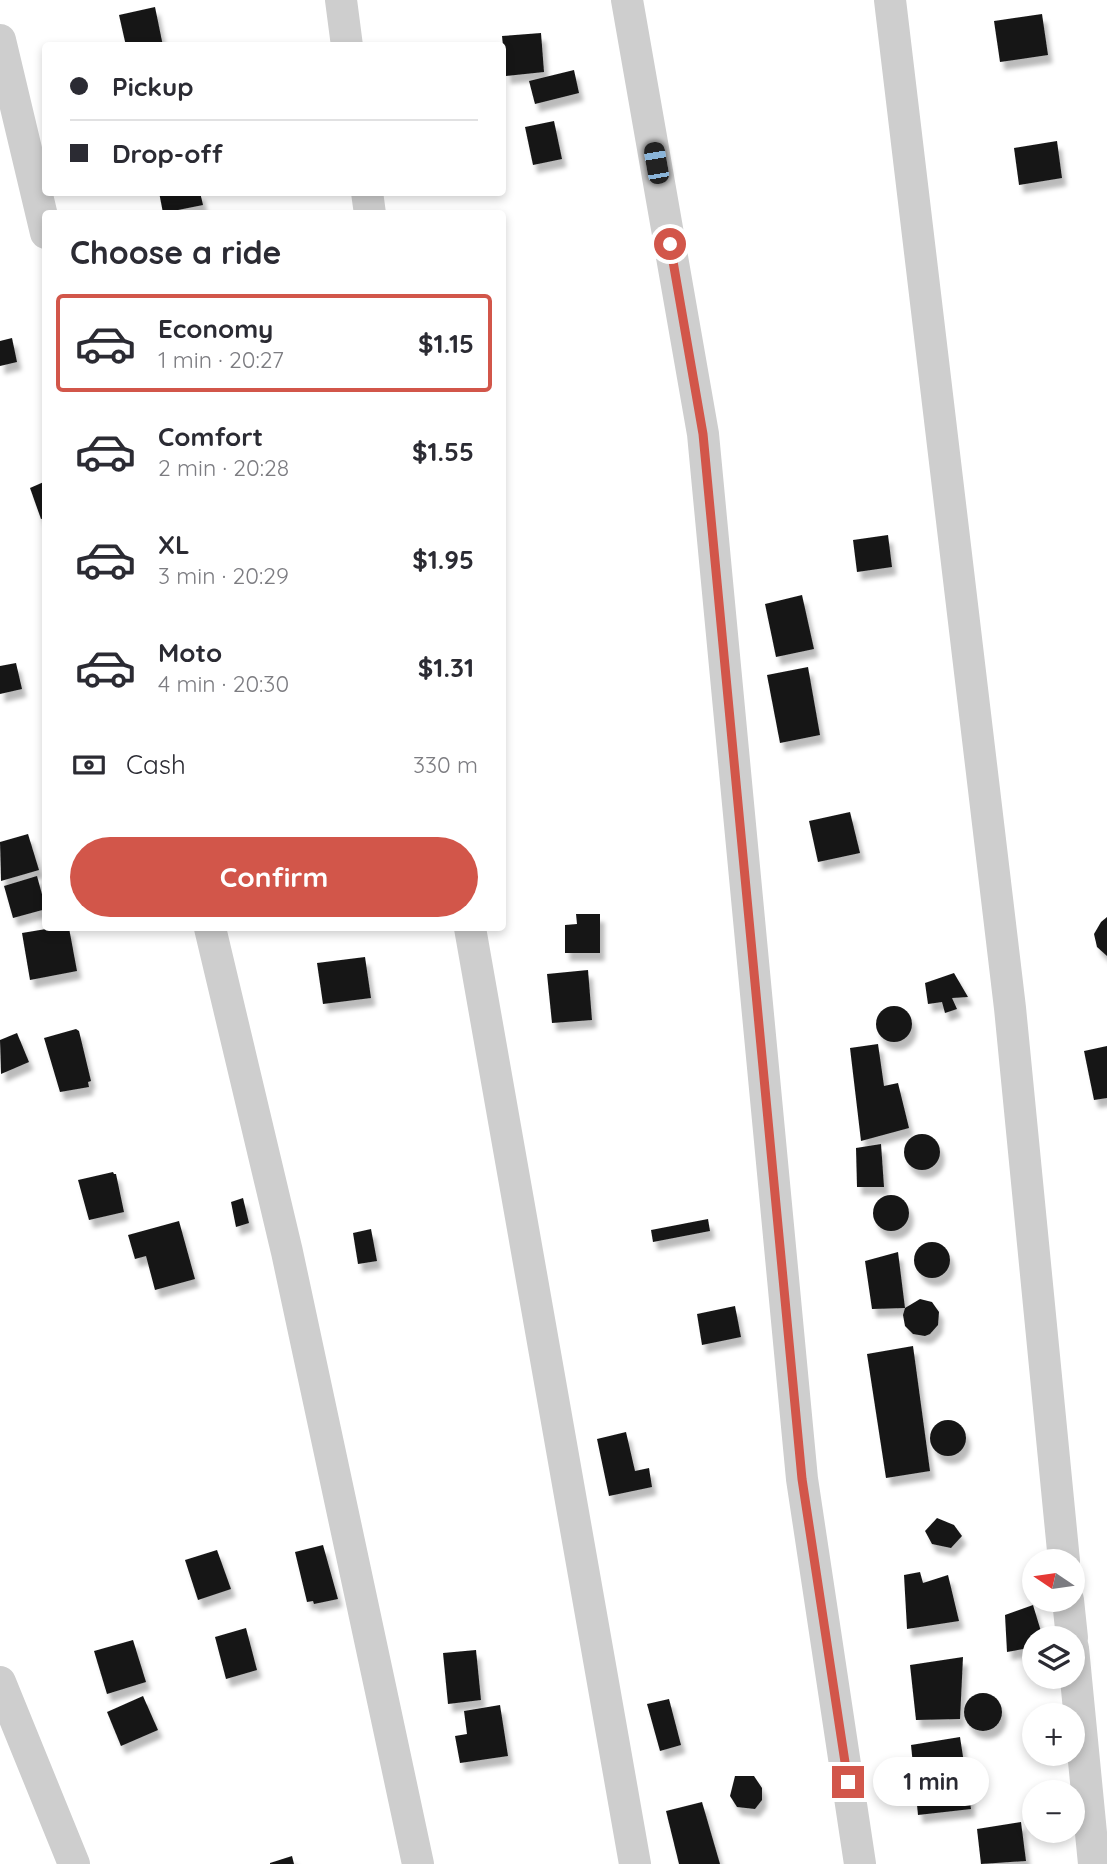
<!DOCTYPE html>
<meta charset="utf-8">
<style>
body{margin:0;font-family:Quicksand,sans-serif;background:#f2f2f3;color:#2b2b33;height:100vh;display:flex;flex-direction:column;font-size:26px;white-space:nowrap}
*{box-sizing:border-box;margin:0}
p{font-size:23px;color:#7c7c81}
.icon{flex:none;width:38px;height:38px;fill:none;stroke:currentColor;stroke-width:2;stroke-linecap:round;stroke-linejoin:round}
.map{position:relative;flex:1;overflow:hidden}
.sheet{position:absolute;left:42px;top:210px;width:464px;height:721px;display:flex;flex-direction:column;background:#fff;border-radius:7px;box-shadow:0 4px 10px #0003}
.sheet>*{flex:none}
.guide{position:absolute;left:42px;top:42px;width:464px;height:154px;border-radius:7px;box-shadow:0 4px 10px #0003;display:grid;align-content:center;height:154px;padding:0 28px;background:#fff}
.needle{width:46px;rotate:283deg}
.fabs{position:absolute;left:1022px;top:1549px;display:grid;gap:14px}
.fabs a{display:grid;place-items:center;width:63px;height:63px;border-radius:50%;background:#fff;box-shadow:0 4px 10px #0003;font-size:35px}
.end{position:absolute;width:32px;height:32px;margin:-16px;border:9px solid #d2564a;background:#fff;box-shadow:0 0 0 4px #fff}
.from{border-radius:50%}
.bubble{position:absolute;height:49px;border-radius:24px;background:#fff;box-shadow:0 4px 10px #0003;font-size:23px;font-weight:700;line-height:49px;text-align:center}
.car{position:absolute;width:21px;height:42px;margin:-21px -10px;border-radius:9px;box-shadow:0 0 5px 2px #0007;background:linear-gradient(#222 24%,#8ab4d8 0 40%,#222 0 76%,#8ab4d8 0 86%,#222 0)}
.guide b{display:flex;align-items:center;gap:24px;height:66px;font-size:26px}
.guide b+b{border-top:2px solid #e1e1e2}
.guide i{width:18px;height:18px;background:#2b2b33}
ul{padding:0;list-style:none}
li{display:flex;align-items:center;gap:21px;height:98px;margin:0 14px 10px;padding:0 14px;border:4px solid transparent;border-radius:7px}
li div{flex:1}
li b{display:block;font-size:26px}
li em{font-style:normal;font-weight:700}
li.selected{border-color:#d2564a}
li>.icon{width:63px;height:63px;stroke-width:1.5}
h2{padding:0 28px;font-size:32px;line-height:84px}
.pay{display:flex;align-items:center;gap:18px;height:77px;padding:0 28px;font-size:26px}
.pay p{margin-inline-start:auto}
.cta{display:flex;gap:14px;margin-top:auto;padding:14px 28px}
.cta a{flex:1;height:80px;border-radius:42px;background:#d2564a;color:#fff;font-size:28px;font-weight:700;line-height:80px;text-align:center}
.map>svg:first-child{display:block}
.building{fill:#181818;filter:url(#shadow)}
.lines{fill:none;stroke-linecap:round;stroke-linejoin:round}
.minor{stroke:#cecece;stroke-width:32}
.route{stroke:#d2564a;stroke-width:9}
</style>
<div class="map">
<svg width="1107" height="1864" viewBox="0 0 1107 1864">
<defs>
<filter id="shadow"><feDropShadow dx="4.5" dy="8" stdDeviation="2" flood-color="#0004"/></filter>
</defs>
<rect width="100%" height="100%" fill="#fff"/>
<g class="building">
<polygon points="155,7 163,46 126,46 119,15"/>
<polygon points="1042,14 1048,55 1000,62 994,21"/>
<polygon points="541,33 544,72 506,76 502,36"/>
<polygon points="574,70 579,93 535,104 529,81"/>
<polygon points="554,121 562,159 533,165 525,127"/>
<polygon points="1057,141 1062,178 1019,185 1014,148"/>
<polygon points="159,192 200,192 203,205 163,213"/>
<polygon points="12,338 17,362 0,366 0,341"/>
<polygon points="46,481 46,518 41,519 30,488"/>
<polygon points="888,535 892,567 857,572 853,540"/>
<polygon points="802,595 814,649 776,657 765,604"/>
<polygon points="16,663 22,689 0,694 0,666"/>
<polygon points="808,667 820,735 780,743 767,675"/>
<polygon points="850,812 860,853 818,862 809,821"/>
<polygon points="28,834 39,870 1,881 0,842"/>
<polygon points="37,876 46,909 13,918 4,886"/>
<polygon points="576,914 600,914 600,953 565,953 565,925 577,924"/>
<polygon points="1107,917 1107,956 1097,947 1094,934 1101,922"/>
<polygon points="52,928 69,928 77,971 30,980 22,933"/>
<polygon points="365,957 371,998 323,1004 317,963"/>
<polygon points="588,970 592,1020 552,1023 547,974"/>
<polygon points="954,973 968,997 952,998 957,1009 945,1013 942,1002 928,1004 925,983"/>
<circle cx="894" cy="1024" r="18"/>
<polygon points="76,1029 79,1031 91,1081 88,1082 89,1087 60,1092 44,1038"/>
<polygon points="17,1033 29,1062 1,1074 0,1040"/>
<polygon points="878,1044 884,1086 898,1083 909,1128 861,1141 850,1048"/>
<polygon points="1107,1046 1107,1098 1094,1100 1084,1051"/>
<circle cx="922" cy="1152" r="18"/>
<polygon points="881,1144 884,1187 857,1187 856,1148"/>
<polygon points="113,1172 114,1174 116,1174 124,1212 89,1220 78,1180"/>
<circle cx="891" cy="1213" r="18"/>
<polygon points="243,1198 249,1223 236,1227 231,1202"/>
<polygon points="708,1219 710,1231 653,1242 651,1230"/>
<polygon points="179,1221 195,1279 155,1290 146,1256 135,1259 128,1235"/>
<polygon points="371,1229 377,1261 358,1264 353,1233"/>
<circle cx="932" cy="1260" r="18"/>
<polygon points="898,1252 905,1308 920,1299 932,1302 939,1312 938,1325 930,1334 925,1336 913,1334 905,1326 903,1315 905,1308 872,1309 865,1261"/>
<polygon points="735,1306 741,1337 702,1345 697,1314"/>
<polygon points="913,1346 930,1471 886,1478 867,1354"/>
<circle cx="948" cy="1438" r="18"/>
<polygon points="626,1432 635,1471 649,1468 652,1487 609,1496 597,1439"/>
<polygon points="937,1518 954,1525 962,1536 951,1548 932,1544 925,1531"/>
<polygon points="323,1545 338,1599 314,1604 313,1601 307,1602 295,1552"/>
<polygon points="217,1550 231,1589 198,1600 185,1560"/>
<polygon points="920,1572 923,1583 948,1575 959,1621 907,1629 904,1575"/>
<polygon points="1033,1605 1043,1638 1034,1638 1034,1647 1007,1652 1005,1615"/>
<polygon points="246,1628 257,1670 226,1679 215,1637"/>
<polygon points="133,1640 146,1682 107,1694 94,1651"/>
<polygon points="476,1650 481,1700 448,1704 443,1653"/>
<polygon points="963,1657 960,1719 916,1720 910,1665"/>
<circle cx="983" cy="1712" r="19"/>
<polygon points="143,1696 158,1730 121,1746 107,1712"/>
<polygon points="669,1699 681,1745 660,1751 647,1704"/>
<polygon points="500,1705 508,1756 460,1763 455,1736 467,1734 464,1711"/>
<polygon points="960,1737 971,1809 918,1815 911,1745"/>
<polygon points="735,1776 754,1776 762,1788 762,1800 755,1809 737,1807 730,1796"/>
<polygon points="702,1802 720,1864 679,1864 666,1811"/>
<polygon points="1021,1822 1026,1861 981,1864 977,1829"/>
<polygon points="292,1856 294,1864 270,1864 270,1863"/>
</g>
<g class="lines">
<g class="minor">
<polyline points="341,0 347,46"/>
<polyline points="627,0 703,434 802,1479 860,1864"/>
<polyline points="890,0 1010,1008 1064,1561"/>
<polyline points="0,40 46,233"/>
<polyline points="367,192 370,214"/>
<polyline points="210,928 287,1252 418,1864"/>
<polyline points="470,928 635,1864"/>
<polyline points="1068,1600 1072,1638"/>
<polyline points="1073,1648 1094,1864"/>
<polyline points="0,1682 74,1864"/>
</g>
</g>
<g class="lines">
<polyline class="route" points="670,244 703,434 802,1479 848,1782"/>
</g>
</svg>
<div class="fabs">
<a><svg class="needle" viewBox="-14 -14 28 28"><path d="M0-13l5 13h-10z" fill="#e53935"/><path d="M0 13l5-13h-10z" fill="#7c7c81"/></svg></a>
<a><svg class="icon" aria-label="layers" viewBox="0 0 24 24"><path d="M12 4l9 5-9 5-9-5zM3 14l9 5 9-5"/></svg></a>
<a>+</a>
<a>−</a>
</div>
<i class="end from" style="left:670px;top:244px"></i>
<i class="end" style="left:848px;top:1782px"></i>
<div class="bubble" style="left:873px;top:1757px;width:116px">1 min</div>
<i class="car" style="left:656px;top:163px;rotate:350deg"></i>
<div class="guide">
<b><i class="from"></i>Pickup</b>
<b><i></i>Drop-off</b>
</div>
<section class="sheet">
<h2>Choose a ride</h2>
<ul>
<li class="selected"><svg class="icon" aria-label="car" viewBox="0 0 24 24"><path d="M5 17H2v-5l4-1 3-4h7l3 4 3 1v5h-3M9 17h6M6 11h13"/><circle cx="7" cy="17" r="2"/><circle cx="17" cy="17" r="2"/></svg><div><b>Economy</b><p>1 min · 20:27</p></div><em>$1.15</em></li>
<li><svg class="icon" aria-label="car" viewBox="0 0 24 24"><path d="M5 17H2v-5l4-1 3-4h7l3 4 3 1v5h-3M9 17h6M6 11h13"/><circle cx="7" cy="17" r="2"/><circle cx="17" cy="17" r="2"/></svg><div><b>Comfort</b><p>2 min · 20:28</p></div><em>$1.55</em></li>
<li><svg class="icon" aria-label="car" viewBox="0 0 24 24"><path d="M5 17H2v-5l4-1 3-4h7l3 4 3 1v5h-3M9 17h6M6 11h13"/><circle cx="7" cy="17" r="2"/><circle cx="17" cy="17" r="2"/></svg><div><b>XL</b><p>3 min · 20:29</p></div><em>$1.95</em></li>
<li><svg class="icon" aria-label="car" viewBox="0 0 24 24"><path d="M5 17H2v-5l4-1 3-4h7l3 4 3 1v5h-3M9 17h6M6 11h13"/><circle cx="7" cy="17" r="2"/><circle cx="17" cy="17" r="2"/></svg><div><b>Moto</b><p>4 min · 20:30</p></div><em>$1.31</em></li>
</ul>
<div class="pay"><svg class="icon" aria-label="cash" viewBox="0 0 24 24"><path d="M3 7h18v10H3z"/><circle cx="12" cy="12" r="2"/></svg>Cash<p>330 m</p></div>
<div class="cta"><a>Confirm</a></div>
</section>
</div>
